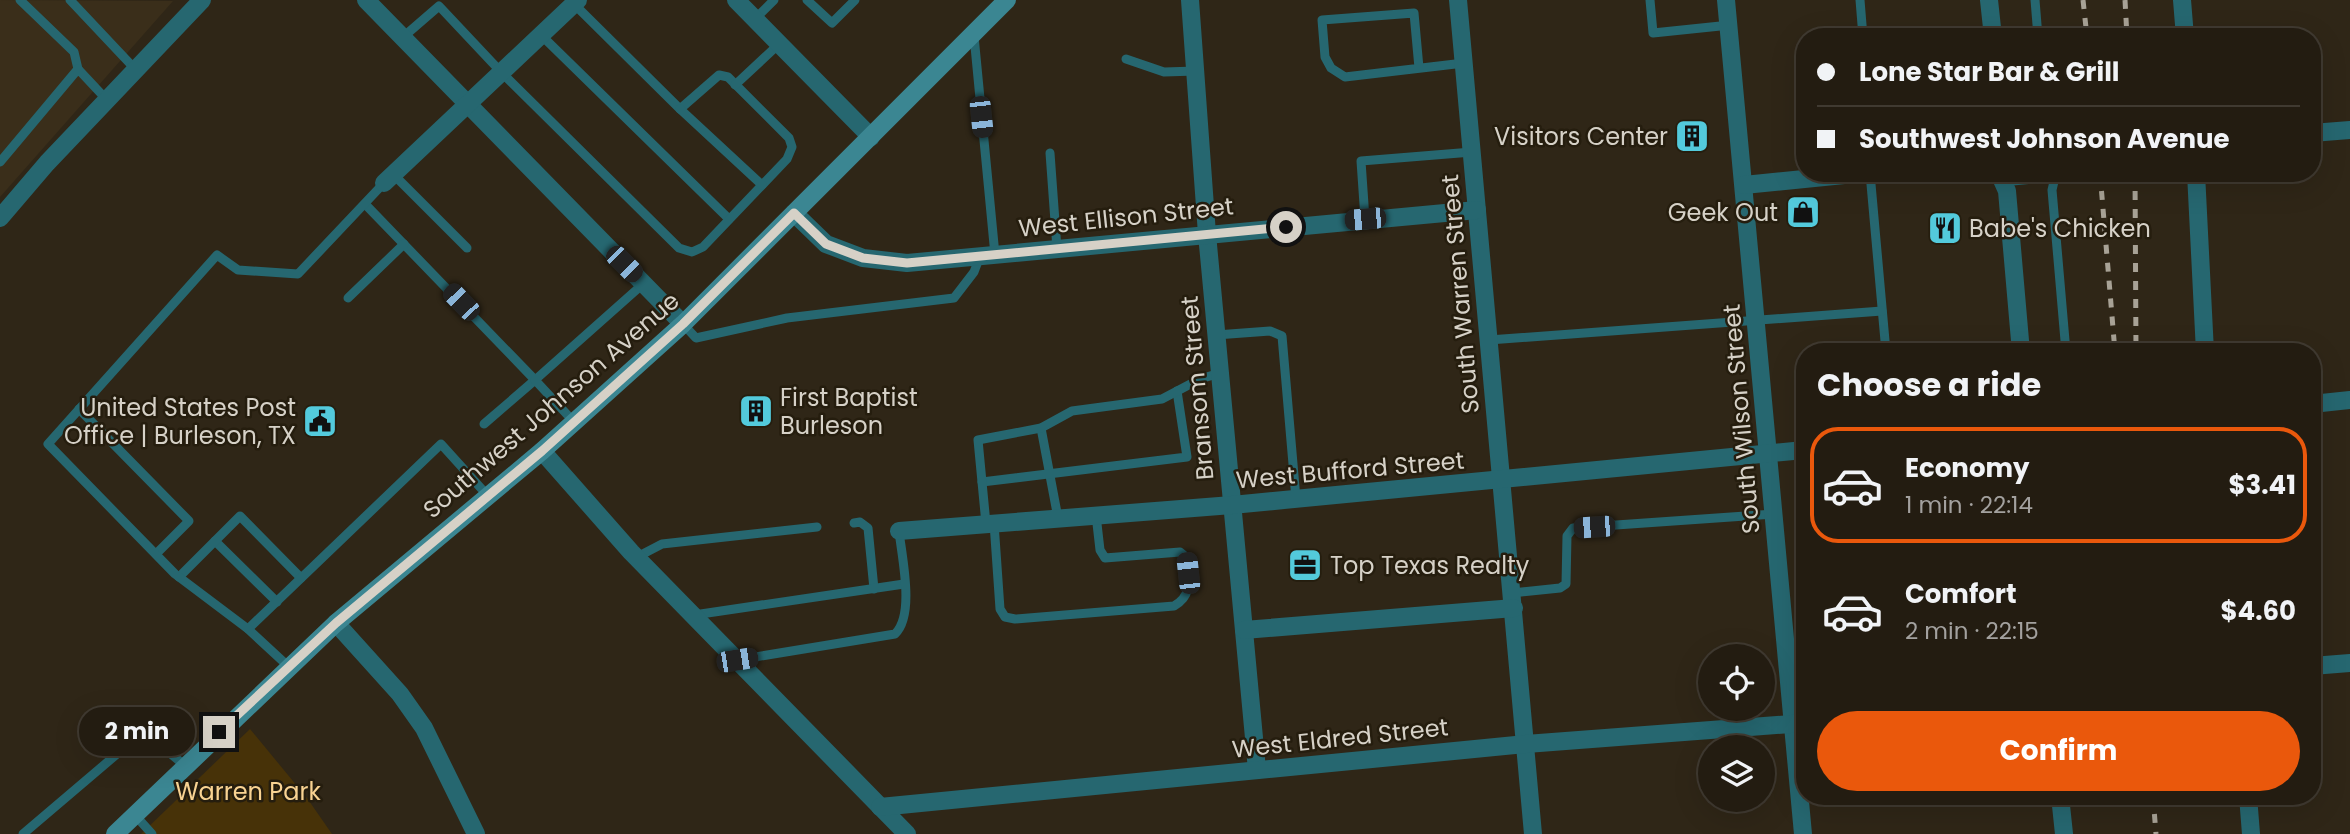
<!DOCTYPE html>
<meta charset="utf-8">
<style>
body{margin:0;font-family:Poppins,sans-serif;background:#2b251a;color:#f1f3f6;height:100vh;display:flex;flex-direction:column;font-size:26px;white-space:nowrap}
*{box-sizing:border-box;margin:0}
p{font-size:23px;color:#a3a19f}
.icon{flex:none;width:38px;height:38px;fill:none;stroke:currentColor;stroke-width:2;stroke-linecap:round;stroke-linejoin:round}
.map{position:relative;flex:1;overflow:hidden}
.drawer{position:absolute;left:1796px;top:343px;width:525px;height:462px;display:flex;flex-direction:column;background:#231c11;border-radius:28px;box-shadow:0 7px 28px #0002,0 0 0 2px #403a31}
.drawer>*{flex:none}
.banner{position:absolute;left:1796px;top:28px;width:525px;height:154px;border-radius:28px;box-shadow:0 7px 28px #0002,0 0 0 2px #403a31;display:grid;align-content:center;height:154px;padding:0 21px;background:#231c11}
.tools{position:absolute;left:1698px;top:644px;display:grid;gap:14px}
.tools a{display:grid;place-items:center;width:77px;height:77px;border-radius:50%;background:#231c11;box-shadow:0 7px 28px #0002,0 0 0 2px #403a31;font-size:35px}
.end{position:absolute;width:32px;height:32px;margin:-16px;border:9px solid #d6d1c7;background:#111;box-shadow:0 0 0 4px #111}
.from{border-radius:50%}
.bubble{position:absolute;height:49px;border-radius:24px;background:#231c11;box-shadow:0 7px 28px #0002,0 0 0 2px #403a31;font-size:23px;font-weight:700;line-height:49px;text-align:center}
.car{position:absolute;width:21px;height:42px;margin:-21px -10px;border-radius:9px;box-shadow:0 0 5px 2px #0007;background:linear-gradient(#222 24%,#8ab4d8 0 40%,#222 0 76%,#8ab4d8 0 86%,#222 0)}
.banner b{display:flex;align-items:center;gap:24px;height:66px;font-size:26px}
.banner b+b{border-top:2px solid #403a31}
.banner i{width:18px;height:18px;background:#f1f3f6}
ul{padding:0;list-style:none}
li{display:flex;align-items:center;gap:21px;height:116px;margin:0 14px 10px;padding:0 7px;border:4px solid transparent;border-radius:28px}
li div{flex:1}
li b{display:block;font-size:26px}
li em{font-style:normal;font-weight:700}
li.active{border-color:#ea580c}
li>.icon{width:63px;height:63px;stroke-width:1.5}
h2{padding:0 21px;font-size:32px;line-height:84px}
.action{display:flex;gap:14px;margin-top:auto;padding:14px 21px}
.action a{flex:1;height:80px;border-radius:42px;background:#ea580c;color:#fff;font-size:28px;font-weight:700;line-height:80px;text-align:center}
.map>svg:first-child{display:block}
.built{fill:#3a2e1a}
.green{fill:#473208}
.lines{fill:none;stroke-linecap:round;stroke-linejoin:round}
.lane{stroke:#266770;stroke-width:9}
.street{stroke:#266770;stroke-width:18}
.secondary{stroke:#3b8692;stroke-width:18}
.rail{stroke:#a8a296;stroke-width:5;stroke-dasharray:9 9;stroke-linecap:butt}
.route{stroke:#d6d1c7;stroke-width:9}
.labels{text-anchor:middle;dominant-baseline:central;stroke-width:5;stroke-linejoin:round;paint-order:stroke}
.poi-label{font-size:24px;fill:#d6d1c7;stroke:#251d0e;text-anchor:end}
.street-label{font-size:24px;fill:#d6d1c7;stroke:#251d0e}
.park-label{font-size:24px;fill:#f9d392;stroke:#251d0e}
</style>
<div class="map">
<svg width="2350" height="834" viewBox="0 0 2350 834">
<rect width="100%" height="100%" fill="#2f2617"/>
<polygon class="built" points="0,0 173,1 0,197"/>
<polygon class="green" points="250,729 307,798 332,834 141,834"/>
<g class="lines">
<g class="lane">
<polyline points="20,0 74,52 78,69"/>
<polyline points="70,0 136,70"/>
<polyline points="807,0 832,23 855,0"/>
<polyline points="1650,0 1653,33 1730,25"/>
<polyline points="1860,0 1863,37"/>
<polyline points="2035,0 2038,37"/>
<polyline points="755,19 774,0"/>
<polyline points="541,35 729,219"/>
<polyline points="974,36 995,255"/>
<polyline points="402,38 439,6 502,73 679,248 692,252 703,247 787,159 792,147 789,138 728,77 719,75 680,109 574,4"/>
<polyline points="1126,59 1164,72 1196,71"/>
<polyline points="1419,68 1414,13 1322,20 1325,57 1331,68 1345,77 1464,63"/>
<polyline points="735,85 779,44"/>
<polyline points="680,109 762,185"/>
<polyline points="1050,153 1057,249"/>
<polyline points="0,162 78,69 107,100"/>
<polyline points="1870,173 1886,352"/>
<polyline points="2056,173 2052,190 2066,352"/>
<polyline points="394,175 467,248"/>
<polyline points="365,204 535,380 484,424"/>
<polyline points="1365,219 1361,161 1472,152"/>
<polyline points="348,298 404,244"/>
<polyline points="683,324 696,338 787,318 954,298 974,272 980,256"/>
<polyline points="1216,335 1270,331 1282,336 1296,499"/>
<polyline points="1489,340 1882,311"/>
<polyline points="79,409 189,521 156,554"/>
<polyline points="574,422 535,380 643,284"/>
<polyline points="1041,428 1058,518"/>
<polyline points="982,482 1187,457 1177,391"/>
<polyline points="854,523 860,522 868,528 874,589"/>
<path d="M994,523L1000,609L1005,617L1015,619L1174,606C1194,595 1188,577 1186,557L1180,552L1105,558L1100,550L1096,515"/>
<polyline points="986,524 978,440 1041,428 1072,411 1162,399 1200,379 1220,373"/>
<polyline points="215,541 277,602"/>
<polyline points="637,557 662,544 817,527"/>
<polyline points="179,577 240,516 301,578"/>
<polyline points="1512,593 1560,588 1566,584 1567,536 1573,528 1774,514"/>
<polyline points="694,615 904,584"/>
<polyline points="248,629 441,444 488,496"/>
<path d="M737,660L895,634C915,615 902,558 899,531"/>
<polyline points="288,666 248,629 175,574 48,444 217,255 238,270 298,274 384,183"/>
<polyline points="135,815 152,834"/>
<polyline points="23,834 144,731 184,765"/>
</g>
<g class="street">
<polyline points="366,0 683,324"/>
<polyline points="736,0 871,137"/>
<polyline points="1190,0 1207,234 1257,770"/>
<polyline points="1458,0 1533,834"/>
<polyline points="1726,0 1803,834"/>
<polyline points="1989,0 1993,37"/>
<polyline points="2182,0 2185,37"/>
<polyline points="2312,133 2350,130"/>
<polyline points="1999,173 2007,191 2021,352"/>
<polyline points="1999,173 2007,177 2049,173"/>
<polyline points="2196,173 2205,352"/>
<polyline points="384,183 578,0"/>
<polyline points="1744,185 1864,173"/>
<polyline points="794,213 826,244 863,258 907,263 1477,210"/>
<polyline points="0,218 47,163 202,0"/>
<polyline points="2312,404 2350,400"/>
<polyline points="542,451 631,552 907,834"/>
<polyline points="899,531 1232,505 1804,450"/>
<polyline points="336,623 400,694 424,728 476,834"/>
<polyline points="1244,630 1514,608"/>
<polyline points="2312,666 2350,663"/>
<polyline points="2060,796 2064,834"/>
<polyline points="2248,796 2251,834"/>
<polyline points="880,807 1526,744 1804,723"/>
</g>
<polyline class="secondary" points="115,834 336,623 542,451 683,324 1007,0"/>
<g class="rail">
<polyline points="2083,0 2087,37"/>
<polyline points="2125,0 2127,37"/>
<polyline points="2100,173 2115,352"/>
<polyline points="2135,173 2136,352"/>
<polyline points="2153,796 2156,834"/>
</g>
</g>
<g class="lines">
<polyline class="route" points="219,732 336,623 542,451 683,324 794,213 826,244 863,258 907,263 1286,227"/>
</g>
<defs>
<g id="building-square" transform="scale(1.75)"><rect x="-9" y="-9" width="18" height="18" rx="4" fill="#53cadc" stroke="#251d0e"/><path d="M-4-6H4V6H1V3H-1V6H-4ZM-2.5-4.3h1.7v1.8h-1.7ZM.8-4.3h1.7v1.8H.8ZM-2.5-1h1.7V.8h-1.7ZM.8-1h1.7V.8H.8Z" fill="#111"/></g>
<g id="shop-square" transform="scale(1.75)"><rect x="-9" y="-9" width="18" height="18" rx="4" fill="#53cadc" stroke="#251d0e"/><path d="M-5-2.5h2.3a2.7 3.5 0 0 1 5.4 0H5L5.5 6h-11ZM-1.5-2.5h3a1.5 2.3 0 0 0-3 0Z" fill="#111"/></g>
<g id="restaurant-square" transform="scale(1.75)"><rect x="-9" y="-9" width="18" height="18" rx="4" fill="#53cadc" stroke="#251d0e"/><path d="M-5-6h1v4h1v-4h1v4h1v-4h1v5L-1.5 .5V6h-2V.5L-5-1ZM5-6V6H3V1.5H1.5Q1.5-4 5-6Z" fill="#111"/></g>
<g id="civic-square" transform="scale(1.75)"><rect x="-9" y="-9" width="18" height="18" rx="4" fill="#53cadc" stroke="#251d0e"/><path d="M-.6-6.5H3V-4.5H.6V-3L4-1V1h2V6H-6V1h2V-1L-.6-3ZM-1.2 2.5V6h2.4V2.5Z" fill="#111"/></g>
<g id="office-square" transform="scale(1.75)"><rect x="-9" y="-9" width="18" height="18" rx="4" fill="#53cadc" stroke="#251d0e"/><path d="M-6-3h4V-5.5h4V-3h4V5H-6ZM-1-4.5V-3h2v-1.5ZM-6 0V1H6V0Z" fill="#111"/></g>
</defs>
<g fill-rule="evenodd">
<use href="#building-square" x="1692" y="136"/>
<use href="#shop-square" x="1803" y="212"/>
<use href="#restaurant-square" x="1945" y="228"/>
<use href="#building-square" x="756" y="411"/>
<use href="#civic-square" x="320" y="421"/>
<use href="#office-square" x="1305" y="565"/>
</g>
<g class="labels">
<g class="poi-label">
<text x="1668" y="136">Visitors Center</text>
<text x="1778" y="212">Geek Out</text>
<text x="1969" y="228" text-anchor="start">Babe's Chicken</text>
<text x="780" y="397" text-anchor="start">First Baptist<tspan x="780" dy="28">Burleson</tspan></text>
<text x="296" y="407">United States Post<tspan x="296" dy="28">Office | Burleson, TX</tspan></text>
<text x="1330" y="565" text-anchor="start">Top Texas Realty</text>
</g>
<g class="street-label">
<text transform="translate(1126 217) rotate(-6)">West Ellison Street</text>
<text transform="translate(1460 294) rotate(-95)">South Warren Street</text>
<text transform="translate(1197 388) rotate(-95)">Bransom Street</text>
<text transform="translate(551 405) rotate(-41)">Southwest Johnson Avenue</text>
<text transform="translate(1741 419) rotate(-95)">South Wilson Street</text>
<text transform="translate(1350 470) rotate(-5)">West Bufford Street</text>
<text transform="translate(1340 738) rotate(-6)">West Eldred Street</text>
</g>
<g class="park-label">
<text x="248" y="791">Warren Park</text>
</g>
</g>
</svg>
<div class="tools">
<a><svg class="icon" aria-label="locate" viewBox="0 0 24 24"><circle cx="12" cy="12" r="6"/><path d="M12 2v4M12 18v4M2 12h4M18 12h4"/></svg></a>
<a><svg class="icon" aria-label="layers" viewBox="0 0 24 24"><path d="M12 4l9 5-9 5-9-5zM3 14l9 5 9-5"/></svg></a>
</div>
<i class="end from" style="left:1286px;top:227px"></i>
<i class="end" style="left:219px;top:732px"></i>
<div class="bubble" style="left:79px;top:707px;width:116px">2 min</div>
<i class="car" style="left:981px;top:117px;rotate:174deg"></i>
<i class="car" style="left:1365px;top:219px;rotate:265deg"></i>
<i class="car" style="left:624px;top:264px;rotate:135deg"></i>
<i class="car" style="left:461px;top:302px;rotate:316deg"></i>
<i class="car" style="left:1594px;top:527px;rotate:266deg"></i>
<i class="car" style="left:1188px;top:573px;rotate:354deg"></i>
<i class="car" style="left:737px;top:660px;rotate:81deg"></i>
<div class="banner">
<b><i class="from"></i>Lone Star Bar &amp; Grill</b>
<b><i></i>Southwest Johnson Avenue</b>
</div>
<section class="drawer">
<h2>Choose a ride</h2>
<ul>
<li class="active"><svg class="icon" aria-label="car" viewBox="0 0 24 24"><path d="M5 17H2v-5l4-1 3-4h7l3 4 3 1v5h-3M9 17h6M6 11h13"/><circle cx="7" cy="17" r="2"/><circle cx="17" cy="17" r="2"/></svg><div><b>Economy</b><p>1 min · 22:14</p></div><em>$3.41</em></li>
<li><svg class="icon" aria-label="car" viewBox="0 0 24 24"><path d="M5 17H2v-5l4-1 3-4h7l3 4 3 1v5h-3M9 17h6M6 11h13"/><circle cx="7" cy="17" r="2"/><circle cx="17" cy="17" r="2"/></svg><div><b>Comfort</b><p>2 min · 22:15</p></div><em>$4.60</em></li>
</ul>
<div class="action"><a>Confirm</a></div>
</section>
</div>
